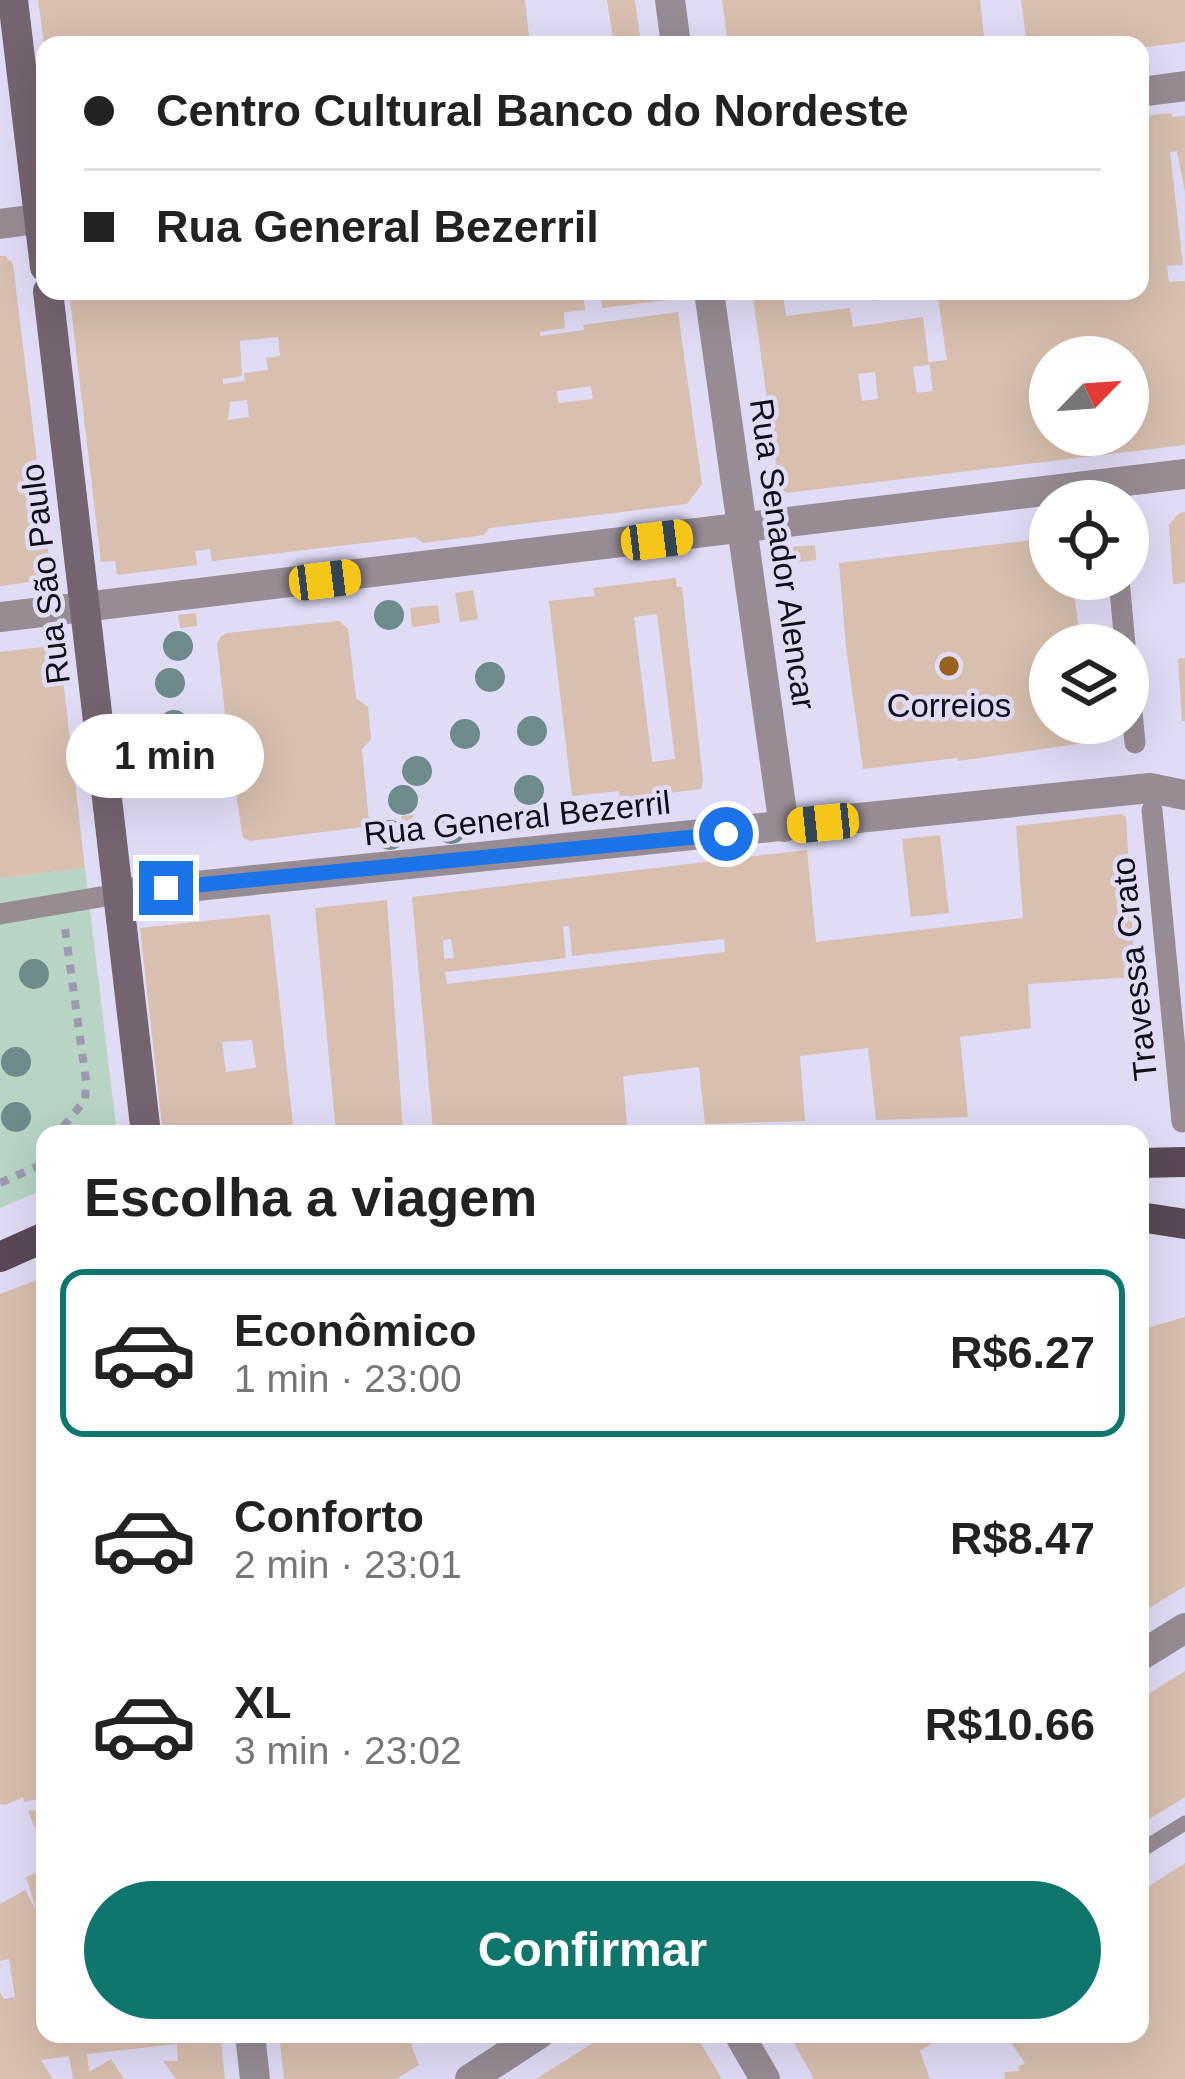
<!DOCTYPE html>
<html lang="pt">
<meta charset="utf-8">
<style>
body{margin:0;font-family:Arial,sans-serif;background:#f2f2f2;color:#222;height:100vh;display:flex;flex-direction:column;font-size:45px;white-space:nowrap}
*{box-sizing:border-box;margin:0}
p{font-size:39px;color:#767676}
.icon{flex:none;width:66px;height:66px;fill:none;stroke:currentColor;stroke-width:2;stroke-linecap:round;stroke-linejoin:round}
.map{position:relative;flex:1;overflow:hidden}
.panel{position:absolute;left:36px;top:1125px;width:1113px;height:918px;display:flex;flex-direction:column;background:#fff;border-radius:24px;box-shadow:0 12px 48px #0002}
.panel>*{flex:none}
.banner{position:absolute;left:36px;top:36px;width:1113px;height:264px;border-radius:24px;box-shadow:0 12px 48px #0002;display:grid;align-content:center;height:264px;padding:0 48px;background:#fff}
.needle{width:78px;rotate:65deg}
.controls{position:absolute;left:1029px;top:336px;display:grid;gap:24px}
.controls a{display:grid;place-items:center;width:120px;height:120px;border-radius:50%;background:#fff;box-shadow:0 12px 48px #0002;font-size:60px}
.end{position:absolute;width:54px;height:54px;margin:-27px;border:15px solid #1a73e8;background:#fff;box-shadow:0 0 0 6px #fff}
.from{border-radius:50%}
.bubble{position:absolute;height:84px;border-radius:42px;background:#fff;box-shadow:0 12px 48px #0002;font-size:39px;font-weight:700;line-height:84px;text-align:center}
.car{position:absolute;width:36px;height:72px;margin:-36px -18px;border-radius:15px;box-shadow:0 0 9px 3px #0007;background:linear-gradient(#f5c518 24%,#345 0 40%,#f5c518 0 76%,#345 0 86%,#f5c518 0)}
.banner b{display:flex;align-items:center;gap:42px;height:114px;font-size:45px}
.banner b+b{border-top:3px solid #e0e0e0}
.banner i{width:30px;height:30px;background:#222}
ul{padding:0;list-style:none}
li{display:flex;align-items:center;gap:36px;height:168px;margin:0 24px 18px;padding:0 24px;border:6px solid transparent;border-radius:24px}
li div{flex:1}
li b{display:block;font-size:45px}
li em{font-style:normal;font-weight:700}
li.selected{border-color:#0f766e}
li>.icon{width:108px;height:108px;stroke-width:1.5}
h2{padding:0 48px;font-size:54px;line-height:144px}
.primary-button{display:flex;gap:24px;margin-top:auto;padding:24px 48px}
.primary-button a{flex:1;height:138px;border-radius:72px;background:#0f766e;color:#fff;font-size:48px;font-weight:700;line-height:138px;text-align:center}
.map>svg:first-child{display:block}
.green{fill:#b7d4c4}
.building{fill:#d8bfaf;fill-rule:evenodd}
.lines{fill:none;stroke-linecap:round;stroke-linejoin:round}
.path{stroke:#9d9aaf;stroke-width:8;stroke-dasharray:9 9;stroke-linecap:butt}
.service{stroke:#978c94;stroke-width:15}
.pedestrian{stroke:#978c94;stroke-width:21}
.minor{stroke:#978c94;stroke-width:30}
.secondary{stroke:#746470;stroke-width:30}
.primary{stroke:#5a4856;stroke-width:30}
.tree{fill:#6c8b8a}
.route{stroke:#1a73e8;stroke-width:15}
.poi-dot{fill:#99601e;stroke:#e0dcf6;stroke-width:4.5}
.labels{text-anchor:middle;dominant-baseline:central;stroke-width:9;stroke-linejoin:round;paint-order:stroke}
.street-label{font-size:33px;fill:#0f0d16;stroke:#e0dcf6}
.poi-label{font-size:33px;fill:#0f0d16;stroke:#e0dcf6}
</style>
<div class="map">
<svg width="1185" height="2079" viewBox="0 0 1185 2079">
<rect width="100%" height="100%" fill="#e0dcf6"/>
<polygon class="green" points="85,868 117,1134 45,1134 45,1189 0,1208 0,878"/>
<g class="building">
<polygon points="38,0 525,0 530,45 44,45"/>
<polygon points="607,0 635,0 641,45 614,45"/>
<polygon points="722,0 980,0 985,45 728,45"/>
<polygon points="1021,0 1185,0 1185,42 1140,48 1027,45"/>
<path d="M1171,113L1172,117L1185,116V192L1177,151L1170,152L1183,265L1167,266L1169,282L1185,281V445L786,493L779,485L752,291H797L783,296L786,316L850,308L853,327L923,317L929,365L913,367L917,393L933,391L929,362L947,360L937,291H1140L1141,116ZM1050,357H1128V435H1050ZM875,372L878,399L862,401L858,374Z"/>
<polygon points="0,256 5,256 13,264 50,567 39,581 0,586"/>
<path d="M69,291H583L585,310L564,312L565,328L540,332V336L584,330L583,325L678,312L702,484L687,504L489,528L484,535L423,543L415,537L212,561L210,549L195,551L197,565L117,575L115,561L101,562ZM278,337L280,356L266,358L268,370L244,373L245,381L223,384V379L242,376L240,341ZM591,386L593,399L558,403L557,391ZM247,400L249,417L228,420L230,402Z"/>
<polygon points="600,291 675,291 676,299 602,308"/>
<polygon points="871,291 925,291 925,294 872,301"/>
<polygon points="1185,512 1185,583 1173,584 1169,525 1179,513"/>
<polygon points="1050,538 1050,579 1072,579 1081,645 1050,645 1050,723 1090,723 1092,742 958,761 957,758 863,769 846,647 839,563"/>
<polygon points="815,545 816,560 792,563 791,547"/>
<path d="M676,578L677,587H682L703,780L701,789L620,799L619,791L572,796L549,601L595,596L593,588ZM657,614L675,759L652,762L634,617Z"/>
<polygon points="473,590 478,619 460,622 455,593"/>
<polygon points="438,605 440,623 412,627 410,608"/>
<polygon points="196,613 197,626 180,628 178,615"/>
<polygon points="339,621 348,629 356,698 368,707 371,739 362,749 369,821 363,827 250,841 243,838 231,762 219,755 215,722 225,713 217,644 220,637 227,633"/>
<polygon points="59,645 85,868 0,878 0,652"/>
<polygon points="1185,658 1185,721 1182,721 1178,659"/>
<path d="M1121,814L1126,817L1135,977L1028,984L1031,1028L960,1037L968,1117L876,1120L868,1048L800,1056L805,1121L705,1124L699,1067L623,1076L627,1125L433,1130L412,897L807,850L816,942L1023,918L1016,826ZM563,926H569L572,956L724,939L725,952L447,984L445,972L566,958ZM451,939L454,958L444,959L443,940Z"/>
<polygon points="413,815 414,827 402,827 401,816"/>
<polygon points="940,835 949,913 911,917 902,839"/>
<polygon points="387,900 403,1131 336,1133 315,908"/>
<path d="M270,914L294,1134H163L140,928ZM252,1040L256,1068L226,1072L222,1042Z"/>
<polygon points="45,1277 45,1798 24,1802 23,1797 5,1805 0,1804 0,1294"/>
<polygon points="1185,1317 1185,1586 1140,1614 1140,1330"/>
<polygon points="1185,1671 1185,1797 1140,1825 1140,1699"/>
<polygon points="45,1809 45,1854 28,1811"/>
<polygon points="1185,1863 1185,2079 1005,2079 1004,2072 1020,2071 1017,2068 1025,2063 1005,2034 1140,2034 1140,1892"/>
<polygon points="45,1869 45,1908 36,1909 26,1877"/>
<polygon points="25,1890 38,1914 45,1910 45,2034 220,2034 225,2079 176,2079 163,2061 178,2061 177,2044 87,2054 89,2072 111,2059 124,2079 73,2079 69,2056 41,2060 53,2079 0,2079 0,1992 4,1999 15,1997 9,1959 0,1961 0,1904"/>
<polygon points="279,2034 407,2034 419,2065 396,2079 284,2079"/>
<polygon points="607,2034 695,2034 722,2079 536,2079"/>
<polygon points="789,2034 947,2034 920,2051 930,2079 814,2079"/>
</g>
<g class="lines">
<g class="path">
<polyline points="65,929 86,1081 85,1100 63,1127 81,1133 96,1129 101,1134"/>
<polyline points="0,1183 45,1163"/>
</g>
<polyline class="service" points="1140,1851 1185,1823"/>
<g class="pedestrian">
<polyline points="1119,579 1125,645"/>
<polyline points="1128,671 1135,743"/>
<polyline points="1152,810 1182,1122"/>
<polyline points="0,914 118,894"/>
</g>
<g class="minor">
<polyline points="670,0 676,45"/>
<polyline points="1140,92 1185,86"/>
<polyline points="0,224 45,218"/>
<polyline points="709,291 784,827"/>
<polyline points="0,617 1185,474"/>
<polyline points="118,894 1150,788 1185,795"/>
<polyline points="1140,1656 1185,1628"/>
<polyline points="250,2034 255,2079"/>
<polyline points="739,2034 765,2079"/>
<polyline points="470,2079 539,2034"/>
</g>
<g class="secondary">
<polyline points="13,0 45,267"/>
<polyline points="48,291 146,1134"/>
</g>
<g class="primary">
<polyline points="1140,1163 1185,1162"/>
<polyline points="1140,1217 1185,1224"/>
<polyline points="0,1257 45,1237"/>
</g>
</g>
<g class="tree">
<circle cx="389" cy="615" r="15"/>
<circle cx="178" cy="646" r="15"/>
<circle cx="490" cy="677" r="15"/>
<circle cx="170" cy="683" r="15"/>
<circle cx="174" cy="725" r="15"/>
<circle cx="532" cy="731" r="15"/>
<circle cx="465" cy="734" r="15"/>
<circle cx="200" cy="762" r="15"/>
<circle cx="417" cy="771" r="15"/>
<circle cx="529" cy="790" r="15"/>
<circle cx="403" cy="800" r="15"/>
<circle cx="451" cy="829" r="15"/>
<circle cx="390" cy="835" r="15"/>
<circle cx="34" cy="974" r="15"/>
<circle cx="16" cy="1062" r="15"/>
<circle cx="16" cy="1117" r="15"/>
</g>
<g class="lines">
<polyline class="route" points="166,888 726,834"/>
</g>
<circle class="poi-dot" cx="949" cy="666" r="12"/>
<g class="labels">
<g class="street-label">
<text transform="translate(783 554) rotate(82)">Rua Senador Alencar</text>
<text transform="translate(45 574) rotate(-97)">Rua São Paulo</text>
<text transform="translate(517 818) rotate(-6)">Rua General Bezerril</text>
<text transform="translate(1134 969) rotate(-96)">Travessa Crato</text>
</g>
<g class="poi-label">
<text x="949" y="705">Correios</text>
</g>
</g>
</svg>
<div class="controls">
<a><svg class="needle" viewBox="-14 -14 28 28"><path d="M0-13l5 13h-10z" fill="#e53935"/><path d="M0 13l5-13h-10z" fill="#767676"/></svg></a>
<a><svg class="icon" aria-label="locate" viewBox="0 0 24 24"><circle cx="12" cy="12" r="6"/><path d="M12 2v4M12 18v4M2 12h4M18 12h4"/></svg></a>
<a><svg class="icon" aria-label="layers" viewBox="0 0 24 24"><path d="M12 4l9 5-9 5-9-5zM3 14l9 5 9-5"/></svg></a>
</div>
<i class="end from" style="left:726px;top:834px"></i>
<i class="end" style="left:166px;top:888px"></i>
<div class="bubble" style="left:66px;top:714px;width:198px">1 min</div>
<i class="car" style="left:657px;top:540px;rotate:83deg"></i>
<i class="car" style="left:325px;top:580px;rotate:83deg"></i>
<i class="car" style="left:823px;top:823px;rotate:264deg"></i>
<div class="banner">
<b><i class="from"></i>Centro Cultural Banco do Nordeste</b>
<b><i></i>Rua General Bezerril</b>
</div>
<section class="panel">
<h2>Escolha a viagem</h2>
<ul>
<li class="selected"><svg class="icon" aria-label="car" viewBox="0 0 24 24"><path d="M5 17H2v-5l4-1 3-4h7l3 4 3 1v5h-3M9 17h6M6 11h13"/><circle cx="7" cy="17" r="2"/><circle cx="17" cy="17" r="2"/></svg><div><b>Econômico</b><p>1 min · 23:00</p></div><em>R$6.27</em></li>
<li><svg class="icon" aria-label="car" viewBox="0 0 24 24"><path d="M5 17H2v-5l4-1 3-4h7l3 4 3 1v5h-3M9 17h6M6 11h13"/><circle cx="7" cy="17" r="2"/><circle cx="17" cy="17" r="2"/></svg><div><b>Conforto</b><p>2 min · 23:01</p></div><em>R$8.47</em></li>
<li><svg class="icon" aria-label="car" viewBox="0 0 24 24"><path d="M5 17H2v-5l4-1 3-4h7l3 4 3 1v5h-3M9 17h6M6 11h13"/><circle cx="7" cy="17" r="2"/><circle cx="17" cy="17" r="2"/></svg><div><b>XL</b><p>3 min · 23:02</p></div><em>R$10.66</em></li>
</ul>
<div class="primary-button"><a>Confirmar</a></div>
</section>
</div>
